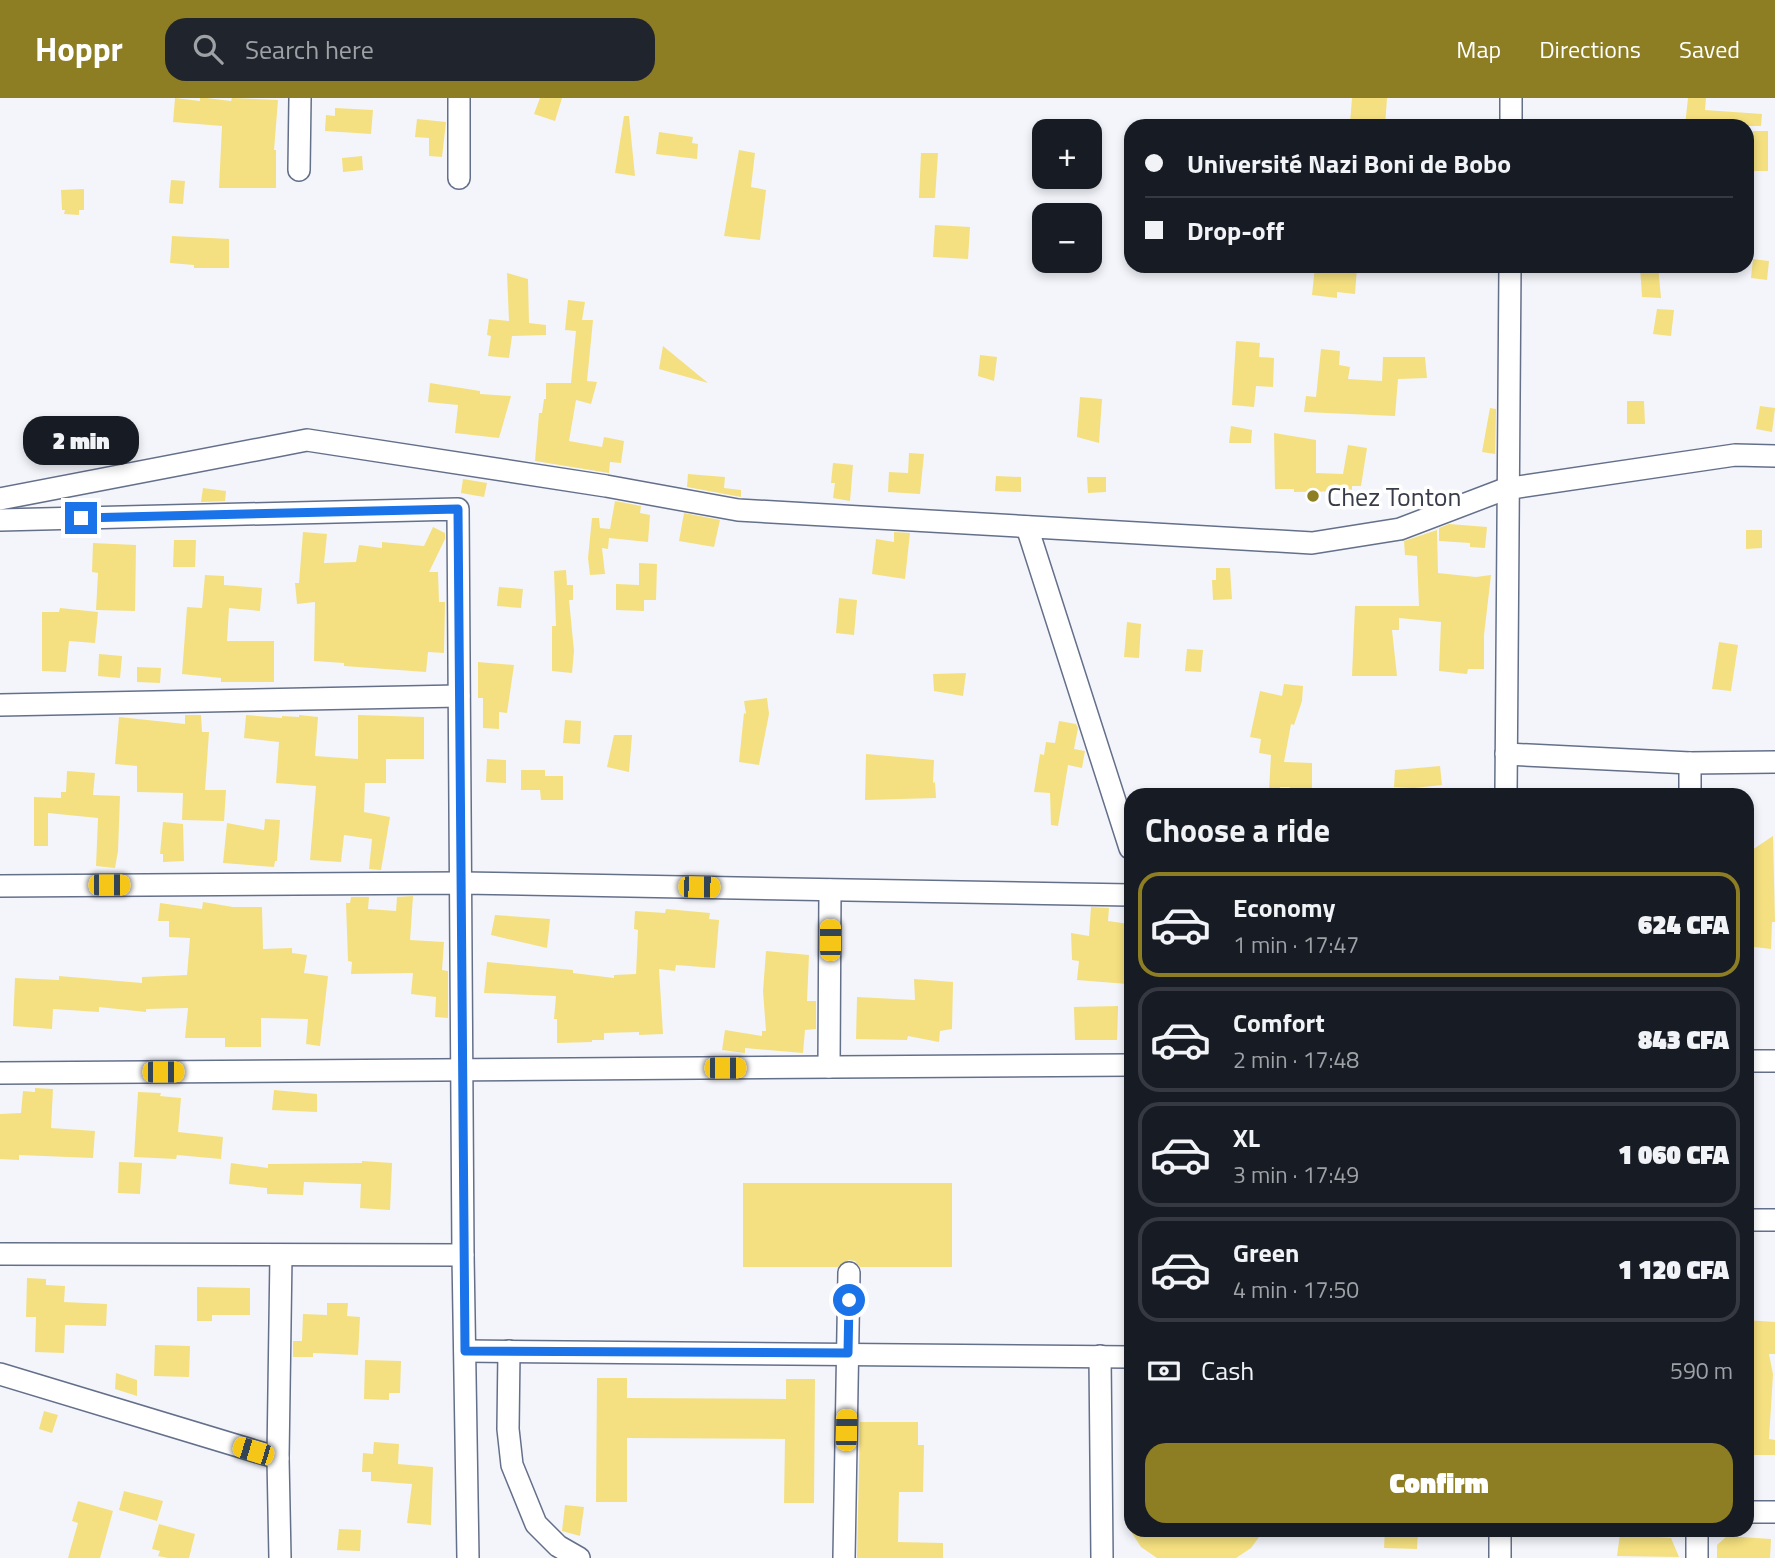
<!DOCTYPE html>
<meta charset="utf-8">
<style>
body{margin:0;font-family:"Titillium Web",sans-serif;background:#20242c;color:#f1f3f6;height:100vh;display:flex;flex-direction:column;font-size:26px;white-space:nowrap}
*{box-sizing:border-box;margin:0}
p{font-size:23px;color:#9ea1a6}
.icon{flex:none;width:38px;height:38px;fill:none;stroke:currentColor;stroke-width:2;stroke-linecap:round;stroke-linejoin:round}
.map{position:relative;flex:1;overflow:hidden}
.panel{position:absolute;left:1124px;top:690px;width:630px;height:749px;display:flex;flex-direction:column;background:#171b24;border-radius:21px;box-shadow:0 4px 10px #0003}
.panel>*{flex:none}
.guide{position:absolute;left:1124px;top:21px;width:630px;height:154px;border-radius:21px;box-shadow:0 4px 10px #0003;display:grid;align-content:center;height:154px;padding:0 21px;background:#171b24}
.tools{position:absolute;left:1032px;top:21px;display:grid;gap:14px}
.tools a{display:grid;place-items:center;width:70px;height:70px;border-radius:14px;background:#171b24;box-shadow:0 4px 10px #0003;font-size:35px}
.end{position:absolute;width:32px;height:32px;margin:-16px;border:9px solid #1a73e8;background:#fff;box-shadow:0 0 0 4px #fff}
.from{border-radius:50%}
.bubble{position:absolute;height:49px;border-radius:21px;background:#171b24;box-shadow:0 4px 10px #0003;font-size:23px;font-weight:800;line-height:49px;text-align:center}
.car{position:absolute;width:21px;height:42px;margin:-21px -10px;border-radius:9px;box-shadow:0 0 5px 2px #0007;background:linear-gradient(#f5c518 24%,#345 0 40%,#f5c518 0 76%,#345 0 86%,#f5c518 0)}
.guide b{display:flex;align-items:center;gap:24px;height:66px;font-size:26px}
.guide b+b{border-top:2px solid #363941}
.guide i{width:18px;height:18px;background:#f1f3f6}
ul{padding:0;list-style:none}
li{display:flex;align-items:center;gap:21px;height:105px;margin:0 14px 10px;padding:0 7px;border:4px solid #363941;border-radius:21px}
li div{flex:1}
li b{display:block;font-size:26px}
li em{font-style:normal;font-weight:800}
li.on{border-color:#8d7d23}
li>.icon{width:63px;height:63px;stroke-width:1.5}
h2{padding:0 21px;font-size:32px;line-height:84px}
.pay{display:flex;align-items:center;gap:18px;height:77px;padding:0 21px;font-size:26px}
.pay p{margin-inline-start:auto}
.action{display:flex;gap:14px;margin-top:auto;padding:14px 21px}
.action a{flex:1;height:80px;border-radius:21px;background:#8d7d23;color:#fff;font-size:28px;font-weight:800;line-height:80px;text-align:center}
header{display:flex;align-items:center;gap:42px;box-sizing:border-box;height:98px;padding:0 35px;background:#8d7d23;color:#fff}
header strong{font-size:33px}
nav{display:flex;gap:38px;margin-inline-start:auto;font-size:24px}
.search{width:490px;height:63px;background:#20242c;display:flex;align-items:center;gap:18px;box-sizing:border-box;padding:0 24px;border-radius:21px;color:#9ea1a6;font-size:26px}
.map>svg:first-child{display:block}
.building{fill:#f4e080}
.lines{fill:none;stroke-linecap:round;stroke-linejoin:round}
.minor-casing{stroke:#646f8a;stroke-width:24}
.minor{stroke:#fff;stroke-width:21}
.route{stroke:#1a73e8;stroke-width:9}
.poi-dot{fill:#8d7d23;stroke:#fff;stroke-width:2.5}
.labels{text-anchor:middle;dominant-baseline:central;stroke-width:7;stroke-linejoin:round;paint-order:stroke}
.poi-label{font-size:26px;fill:#383c48;stroke:#fff;text-anchor:start}
</style>
<header>
<strong>Hoppr</strong>
<div class="search"><svg class="icon" aria-label="search" viewBox="0 0 24 24"><circle cx="10" cy="10" r="6"/><path d="M15 15l6 6"/></svg>Search here</div>
<nav><a>Map</a><a>Directions</a><a>Saved</a></nav>
</header>
<div class="map">
<svg width="1775" height="1460" viewBox="0 0 1775 1460">
<rect width="100%" height="100%" fill="#f3f5fb"/>
<g class="building">
<polygon points="175,0 200,3 200,0 206,0 231,3 232,0 278,2 274,52 276,52 276,90 219,90 222,28 173,24"/>
<polygon points="540,0 562,0 555,23 534,16"/>
<polygon points="1352,0 1387,0 1385,28 1350,26"/>
<polygon points="1688,0 1706,0 1705,12 1762,16 1761,28 1685,28"/>
<polygon points="335,10 373,12 371,36 325,33 326,17 335,18"/>
<polygon points="624,18 629,18 635,78 615,75"/>
<polygon points="417,21 446,24 442,59 429,58 429,40 415,39"/>
<rect x="1753" y="33" width="15" height="40"/>
<polygon points="659,34 693,39 692,45 698,46 697,61 656,56"/>
<polygon points="739,52 755,55 751,89 766,92 760,142 724,138"/>
<polygon points="921,55 938,55 935,100 919,100"/>
<polygon points="362,58 363,72 343,74 342,60"/>
<polygon points="171,82 185,83 183,106 169,105"/>
<polygon points="84,91 84,112 79,112 79,117 64,116 65,112 62,112 61,92"/>
<polygon points="935,127 970,129 968,161 933,159"/>
<polygon points="172,138 229,141 229,170 194,170 194,167 170,165"/>
<polygon points="1753,161 1769,163 1767,182 1751,180"/>
<polygon points="1315,168 1357,170 1355,196 1337,194 1337,200 1312,197"/>
<polygon points="1640,168 1658,168 1661,200 1642,199"/>
<polygon points="507,175 528,181 529,225 546,227 546,237 512,238 509,260 488,258 491,238 487,237 489,221 509,223"/>
<polygon points="568,202 585,204 582,222 593,222 587,283 597,284 591,306 576,302 569,343 602,349 604,339 624,343 621,365 610,364 609,375 535,363 539,315 542,315 544,301 546,301 546,285 571,285 576,233 565,232"/>
<polygon points="1657,211 1674,212 1671,238 1653,236"/>
<polygon points="1236,243 1260,245 1259,259 1274,260 1273,289 1256,288 1254,309 1232,307"/>
<polygon points="663,248 708,285 659,271"/>
<polygon points="1321,251 1340,253 1339,267 1350,269 1348,281 1382,283 1383,259 1425,259 1427,280 1398,281 1395,318 1304,314 1306,298 1316,299"/>
<polygon points="980,257 997,259 994,283 978,278"/>
<polygon points="430,285 480,293 480,296 511,298 499,340 455,335 458,307 428,304"/>
<polygon points="1080,299 1102,301 1099,345 1077,339"/>
<polygon points="1627,303 1644,303 1645,326 1627,326"/>
<polygon points="1760,308 1775,310 1772,334 1756,331"/>
<polygon points="1490,310 1496,311 1495,356 1482,354"/>
<polygon points="1231,328 1252,332 1251,345 1229,345"/>
<polygon points="1274,335 1316,342 1316,375 1343,376 1348,347 1367,350 1361,388 1352,388 1352,393 1294,394 1294,391 1275,391"/>
<polygon points="909,355 924,356 920,396 888,394 889,374 908,375"/>
<polygon points="833,365 853,367 850,403 833,400 835,385 831,385"/>
<polygon points="688,376 725,379 724,390 741,392 741,399 687,389"/>
<polygon points="996,378 1021,379 1021,394 995,393"/>
<polygon points="1087,379 1106,379 1106,394 1088,395"/>
<polygon points="463,381 487,385 484,399 461,395"/>
<polygon points="203,390 226,393 225,403 201,404"/>
<polygon points="615,403 641,408 640,415 650,417 648,444 609,440 608,451 602,450 605,476 590,477 588,460 592,420 599,420 600,430 610,431"/>
<polygon points="684,415 720,422 714,449 679,443"/>
<polygon points="1449,426 1487,429 1485,450 1470,449 1470,445 1439,443 1439,430"/>
<polygon points="433,429 445,435 445,441 429,474 438,474 439,504 445,504 444,555 428,554 426,574 344,568 344,565 314,563 315,504 297,506 295,485 299,485 303,434 327,436 324,465 356,464 359,447 382,450 382,444 424,448"/>
<polygon points="1437,432 1438,475 1476,479 1491,477 1484,537 1484,571 1468,571 1467,576 1439,573 1441,524 1399,520 1399,532 1392,532 1397,578 1352,578 1355,508 1419,508 1417,458 1405,457 1404,443"/>
<polygon points="1746,432 1762,432 1762,450 1746,451"/>
<polygon points="894,434 910,435 905,481 872,476 876,441 894,444"/>
<polygon points="174,442 196,442 195,469 173,469"/>
<polygon points="93,445 136,447 135,513 96,512 98,475 92,474"/>
<polygon points="639,465 657,466 656,502 644,502 644,513 616,512 616,486 639,487"/>
<polygon points="1216,470 1230,470 1232,501 1213,502 1212,482 1216,482"/>
<polygon points="566,472 567,487 573,487 573,502 569,502 574,553 572,575 552,573 552,528 556,528 554,473"/>
<polygon points="205,477 224,478 224,487 262,490 260,513 229,510 227,543 274,543 274,584 221,584 221,580 182,576 187,509 202,510"/>
<polygon points="499,489 523,491 521,510 497,508"/>
<polygon points="839,500 857,502 854,537 836,535"/>
<polygon points="60,510 98,514 95,545 69,543 66,574 42,573 42,514 59,514"/>
<polygon points="1127,524 1141,526 1139,560 1124,559"/>
<polygon points="1719,544 1738,547 1731,593 1712,591"/>
<polygon points="1187,551 1203,552 1201,574 1185,573"/>
<polygon points="99,556 122,558 120,580 98,578"/>
<polygon points="478,564 514,567 507,615 499,614 499,631 483,630 483,600 478,600"/>
<polygon points="137,569 161,570 160,585 137,584"/>
<polygon points="966,575 963,598 934,593 933,576"/>
<polygon points="1284,586 1303,588 1302,603 1294,627 1291,626 1284,664 1312,665 1312,696 1287,696 1290,689 1280,689 1279,694 1269,693 1271,657 1259,655 1261,641 1250,639 1260,593 1282,598"/>
<polygon points="767,600 769,616 759,667 739,664 744,615 746,616 744,603"/>
<polygon points="185,617 201,617 202,634 209,634 205,692 226,692 224,723 182,722 183,695 137,694 137,668 115,666 119,619 185,626"/>
<polygon points="246,617 282,620 282,618 299,619 299,617 318,619 315,658 358,661 358,617 424,619 424,661 386,661 386,685 365,685 364,714 390,719 381,772 369,771 372,741 344,737 341,764 310,762 316,688 276,685 279,644 244,640"/>
<polygon points="565,622 581,623 580,646 563,645"/>
<polygon points="1059,623 1076,626 1078,630 1074,651 1085,653 1082,670 1068,667 1058,728 1051,727 1050,695 1034,694 1040,656 1044,657 1046,644 1055,645"/>
<polygon points="614,637 632,637 629,674 607,669"/>
<polygon points="866,656 934,662 933,685 935,684 936,700 865,702"/>
<polygon points="487,661 506,662 506,685 486,684"/>
<polygon points="1440,668 1442,687 1414,690 1394,689 1395,672"/>
<polygon points="521,672 545,672 545,678 563,678 563,702 541,702 540,692 521,692"/>
<polygon points="67,673 95,675 93,697 120,698 118,753 115,770 96,768 98,720 48,715 48,748 34,748 34,699 61,700 61,694 66,694"/>
<polygon points="265,721 280,722 277,763 275,763 274,769 223,765 227,725 264,732"/>
<polygon points="163,724 183,726 184,763 163,764 163,756 160,756"/>
<polygon points="1773,738 1775,824 1772,824 1771,851 1746,848 1746,756"/>
<polygon points="413,798 410,842 444,844 442,872 448,873 448,920 435,919 436,899 411,896 413,875 351,876 352,864 348,863 346,805 350,805 351,799 369,799 368,811 396,813 397,799"/>
<polygon points="203,804 233,809 262,809 263,851 292,850 292,855 307,857 304,875 328,878 320,948 306,946 308,921 261,920 261,949 225,949 225,940 185,940 188,910 146,911 146,914 99,909 99,914 53,911 52,931 13,928 15,880 59,882 59,878 142,885 142,879 187,877 190,840 169,839 169,823 158,823 160,805 202,811"/>
<polygon points="1091,809 1109,810 1108,823 1129,826 1127,886 1077,882 1079,863 1072,862 1071,835 1089,838"/>
<polygon points="666,811 710,815 709,821 719,822 715,870 676,867 675,873 659,871 663,936 639,937 639,934 604,935 604,942 592,942 592,944 557,945 557,921 554,921 556,898 484,895 487,864 573,872 573,875 614,880 614,877 636,876 638,832 634,831 635,813 665,815"/>
<polygon points="495,817 550,821 547,850 491,837"/>
<polygon points="766,853 809,857 807,903 816,903 816,931 805,932 803,955 745,950 745,955 722,952 725,932 762,938 762,933 766,933 763,893"/>
<polygon points="914,881 953,884 952,931 940,933 939,944 908,938 907,942 856,941 857,899 915,902"/>
<polygon points="1118,908 1117,942 1075,942 1074,909"/>
<polygon points="35,990 53,991 51,1030 95,1033 93,1060 19,1057 19,1062 0,1061 0,1016 21,1015 23,993 35,994"/>
<polygon points="274,992 317,996 317,1014 272,1012"/>
<polygon points="138,994 161,995 160,998 181,1000 178,1034 223,1039 221,1061 177,1057 176,1061 134,1059"/>
<polygon points="362,1063 392,1065 390,1112 360,1110 361,1086 304,1084 303,1097 267,1096 267,1090 229,1086 231,1065 268,1070 268,1066 362,1065"/>
<polygon points="119,1064 142,1065 140,1096 118,1095"/>
<polygon points="743,1085 952,1085 952,1169 860,1169 855,1163 849,1162 838,1169 743,1169"/>
<polygon points="27,1180 46,1181 46,1187 65,1188 64,1204 107,1206 106,1228 65,1227 64,1255 35,1254 36,1219 26,1219"/>
<polygon points="197,1189 250,1190 250,1217 212,1217 212,1223 197,1223"/>
<polygon points="327,1205 348,1205 347,1218 360,1219 358,1257 313,1255 313,1259 293,1259 293,1243 302,1243 303,1216 327,1217"/>
<polygon points="1746,1222 1775,1224 1775,1256 1769,1256 1773,1276 1769,1341 1775,1342 1775,1357 1746,1357"/>
<polygon points="155,1247 190,1248 189,1279 154,1278"/>
<polygon points="365,1262 401,1263 400,1295 389,1295 389,1302 364,1301"/>
<polygon points="116,1275 137,1282 137,1298 115,1291"/>
<polygon points="597,1280 627,1280 627,1300 786,1301 786,1281 815,1281 814,1405 784,1405 785,1341 627,1340 627,1404 596,1404"/>
<polygon points="44,1313 58,1317 52,1335 39,1331"/>
<polygon points="860,1324 918,1324 918,1347 924,1347 923,1394 899,1394 898,1444 943,1445 943,1460 857,1460"/>
<polygon points="374,1344 399,1346 398,1366 433,1369 431,1427 407,1425 412,1386 371,1383 371,1374 362,1374 363,1355 373,1356"/>
<polygon points="124,1393 163,1403 157,1423 119,1412"/>
<polygon points="78,1403 113,1413 100,1460 68,1460 78,1425 72,1423"/>
<polygon points="565,1407 584,1409 580,1438 562,1433"/>
<polygon points="159,1426 195,1436 189,1460 168,1460 158,1458 160,1453 152,1451"/>
<polygon points="339,1431 361,1432 360,1453 337,1452"/>
<polygon points="1130,1432 1264,1432 1251,1450 1236,1460 1157,1460 1141,1449"/>
<polygon points="1385,1432 1418,1432 1417,1451 1384,1450"/>
<polygon points="1620,1436 1671,1440 1679,1459 1617,1458"/>
<polygon points="1727,1438 1771,1441 1770,1460 1717,1460 1717,1447"/>
</g>
<g class="lines">
<g class="minor-casing">
<g id="minor">
<polyline points="459,0 459,80"/>
<polyline points="1511,28 1511,0"/>
<polyline points="299,72 300,0"/>
<polyline points="0,401 307,342 606,388 738,412 1312,445 1400,431 1505,391 1735,357 1775,358"/>
<polyline points="0,422 458,411 463,1157 468,1460"/>
<polyline points="1027,429 1130,750"/>
<polyline points="0,607 459,598"/>
<polyline points="1506,656 1690,665 1775,664"/>
<polyline points="1690,665 1690,696"/>
<polyline points="1506,696 1510,168"/>
<polyline points="0,788 462,785 1130,797"/>
<polyline points="1746,963 1775,963"/>
<polyline points="829,969 830,792"/>
<polyline points="0,975 1130,967"/>
<polyline points="1746,1122 1775,1122"/>
<polyline points="0,1156 463,1157"/>
<polyline points="465,1253 1130,1259"/>
<polyline points="509,1253 508,1331 512,1367 536,1426 558,1448 579,1460"/>
<polyline points="1100,1258 1102,1460"/>
<polyline points="0,1276 278,1360"/>
<polyline points="1746,1414 1775,1414"/>
<polyline points="1697,1432 1697,1460"/>
<polyline points="280,1460 278,1360 281,1157"/>
<polyline points="844,1460 849,1175"/>
<polyline points="1500,1460 1500,1432"/>
</g>
</g>
<use href="#minor" class="minor"/>
</g>
<g class="lines">
<polyline class="route" points="81,420 458,411 465,1253 848,1255 849,1202"/>
</g>
<circle class="poi-dot" cx="1313" cy="398" r="7"/>
<g class="labels">
<g class="poi-label">
<text x="1327" y="398">Chez Tonton</text>
</g>
</g>
</svg>
<div class="tools">
<a>+</a>
<a>−</a>
</div>
<i class="end from" style="left:849px;top:1202px"></i>
<i class="end" style="left:81px;top:420px"></i>
<div class="bubble" style="left:23px;top:318px;width:116px">2 min</div>
<i class="car" style="left:109px;top:787px;rotate:90deg"></i>
<i class="car" style="left:699px;top:789px;rotate:91deg"></i>
<i class="car" style="left:830px;top:842px;rotate:0deg"></i>
<i class="car" style="left:725px;top:970px;rotate:90deg"></i>
<i class="car" style="left:163px;top:974px;rotate:90deg"></i>
<i class="car" style="left:846px;top:1332px;rotate:1deg"></i>
<i class="car" style="left:253px;top:1353px;rotate:287deg"></i>
<div class="guide">
<b><i class="from"></i>Université Nazi Boni de Bobo</b>
<b><i></i>Drop-off</b>
</div>
<section class="panel">
<h2>Choose a ride</h2>
<ul>
<li class="on"><svg class="icon" aria-label="car" viewBox="0 0 24 24"><path d="M5 17H2v-5l4-1 3-4h7l3 4 3 1v5h-3M9 17h6M6 11h13"/><circle cx="7" cy="17" r="2"/><circle cx="17" cy="17" r="2"/></svg><div><b>Economy</b><p>1 min · 17:47</p></div><em>624 CFA</em></li>
<li><svg class="icon" aria-label="car" viewBox="0 0 24 24"><path d="M5 17H2v-5l4-1 3-4h7l3 4 3 1v5h-3M9 17h6M6 11h13"/><circle cx="7" cy="17" r="2"/><circle cx="17" cy="17" r="2"/></svg><div><b>Comfort</b><p>2 min · 17:48</p></div><em>843 CFA</em></li>
<li><svg class="icon" aria-label="car" viewBox="0 0 24 24"><path d="M5 17H2v-5l4-1 3-4h7l3 4 3 1v5h-3M9 17h6M6 11h13"/><circle cx="7" cy="17" r="2"/><circle cx="17" cy="17" r="2"/></svg><div><b>XL</b><p>3 min · 17:49</p></div><em>1 060 CFA</em></li>
<li><svg class="icon" aria-label="car" viewBox="0 0 24 24"><path d="M5 17H2v-5l4-1 3-4h7l3 4 3 1v5h-3M9 17h6M6 11h13"/><circle cx="7" cy="17" r="2"/><circle cx="17" cy="17" r="2"/></svg><div><b>Green</b><p>4 min · 17:50</p></div><em>1 120 CFA</em></li>
</ul>
<div class="pay"><svg class="icon" aria-label="cash" viewBox="0 0 24 24"><path d="M3 7h18v10H3z"/><circle cx="12" cy="12" r="2"/></svg>Cash<p>590 m</p></div>
<div class="action"><a>Confirm</a></div>
</section>
</div>
